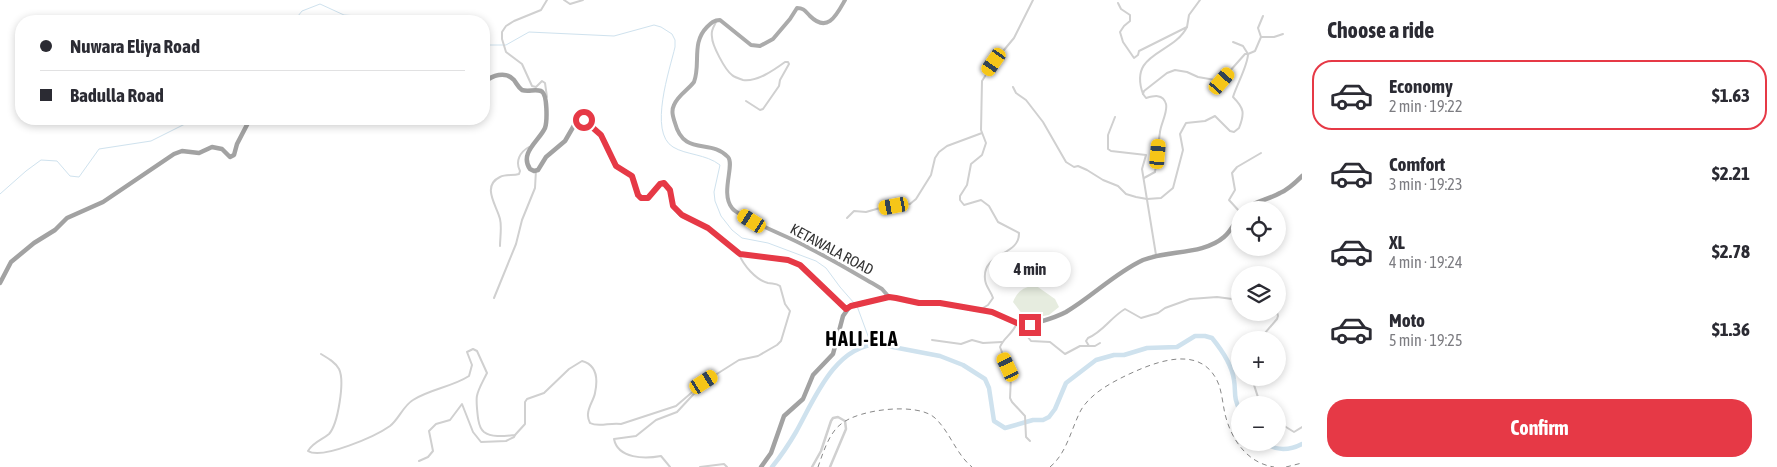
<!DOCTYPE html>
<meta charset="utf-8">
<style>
body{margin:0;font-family:"Asap Condensed",sans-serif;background:#f2f2f3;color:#2b2b33;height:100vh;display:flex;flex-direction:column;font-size:19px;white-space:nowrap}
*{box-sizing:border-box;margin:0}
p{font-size:16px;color:#7c7c81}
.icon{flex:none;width:28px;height:28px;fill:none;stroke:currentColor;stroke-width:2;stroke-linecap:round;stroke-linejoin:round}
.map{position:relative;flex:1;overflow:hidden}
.details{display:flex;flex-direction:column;background:#fff;width:475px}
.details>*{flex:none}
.hud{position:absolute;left:15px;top:15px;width:475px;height:110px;border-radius:20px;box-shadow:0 2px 8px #0003;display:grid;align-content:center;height:110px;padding:0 25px;background:#fff}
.fabs{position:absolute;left:1231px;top:201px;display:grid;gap:10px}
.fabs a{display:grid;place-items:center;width:55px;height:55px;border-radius:50%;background:#fff;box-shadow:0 2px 8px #0003;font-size:25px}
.end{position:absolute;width:22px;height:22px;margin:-11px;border:6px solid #e63946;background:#fff;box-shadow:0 0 0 2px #fff}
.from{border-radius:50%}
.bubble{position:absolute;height:35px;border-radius:18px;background:#fff;box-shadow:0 2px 8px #0003;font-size:16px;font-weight:700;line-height:35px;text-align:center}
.car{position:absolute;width:15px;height:30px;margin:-15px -8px;border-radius:6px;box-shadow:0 0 4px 1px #0007;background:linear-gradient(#f5c518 24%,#345 0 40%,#f5c518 0 76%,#345 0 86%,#f5c518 0)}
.hud b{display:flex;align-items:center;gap:18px;height:48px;font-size:19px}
.hud b+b{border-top:1px solid #e1e1e2}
.hud i{width:12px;height:12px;background:#2b2b33}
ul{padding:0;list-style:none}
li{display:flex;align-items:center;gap:15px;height:70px;margin:0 10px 8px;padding:0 15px;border:2px solid transparent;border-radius:20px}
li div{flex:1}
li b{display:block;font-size:19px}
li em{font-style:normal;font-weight:700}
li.current{border-color:#e63946}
li>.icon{width:45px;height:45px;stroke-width:1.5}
h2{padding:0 25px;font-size:22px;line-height:60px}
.action{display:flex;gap:10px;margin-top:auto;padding:10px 25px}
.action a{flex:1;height:58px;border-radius:20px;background:#e63946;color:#fff;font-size:20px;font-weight:700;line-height:58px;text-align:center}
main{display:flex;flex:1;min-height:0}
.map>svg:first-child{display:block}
.green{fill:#e6ecdf}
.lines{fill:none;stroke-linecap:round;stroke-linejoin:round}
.stream{stroke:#cfe2ee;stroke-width:1}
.river{stroke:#cfe2ee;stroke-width:4.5}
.minor{stroke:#d0d0d0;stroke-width:2}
.tertiary{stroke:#d0d0d0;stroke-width:2.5}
.primary{stroke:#ababab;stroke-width:4}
.trunk{stroke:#a2a2a2;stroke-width:4.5}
.rail{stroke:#888;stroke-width:1;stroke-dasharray:5 4;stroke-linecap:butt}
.route{stroke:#e63946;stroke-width:6}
.labels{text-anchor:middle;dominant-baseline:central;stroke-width:5;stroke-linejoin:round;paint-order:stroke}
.street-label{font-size:15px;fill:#333;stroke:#fff}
.district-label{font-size:20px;font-weight:bold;letter-spacing:1px;fill:#000;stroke:#fff}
</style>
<main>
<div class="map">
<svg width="1302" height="467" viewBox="0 0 1302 467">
<rect width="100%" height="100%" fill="#fff"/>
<path class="green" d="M1035,285L1055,299L1059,307L1049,315L1026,319L1013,302C1018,290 1023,288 1035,285Z"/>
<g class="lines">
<g class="stream">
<polyline points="294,21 302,11 320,4 344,15 384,18 397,21"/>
<path d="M484,45H506L529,32L614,36L654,25L661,27L672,34L675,40V47C670,69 648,132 673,147C686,155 706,154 720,165L714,192L715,201L721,216L732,230L742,238L768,243L816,261L826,268L840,287L854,303"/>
<polyline points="0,194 26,171 41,160 57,161 70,176 79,177 99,149 151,141 195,119"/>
<polyline points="857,306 871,344"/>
</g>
<g class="river">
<path d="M1265,442C1275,452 1291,450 1302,444"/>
<path d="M772,467C781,456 789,444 796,432C814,400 834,347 877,344L940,356L963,365L985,379L989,388L994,421L1005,428L1033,420H1043L1049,417L1055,409L1066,383L1096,360L1114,355H1124L1147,348L1177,347L1195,336H1205L1212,338C1221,349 1232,365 1234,380C1236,392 1233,398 1240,410"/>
</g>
<g class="minor">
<polyline points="564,0 570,4 583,0"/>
<path d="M1118,3L1121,9L1130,15V21L1124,26L1120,32L1123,42L1134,58L1138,55L1139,51L1187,27C1173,55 1128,52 1143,94"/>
<path d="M716,22C713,28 711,31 712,37C712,45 725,70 732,75C734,77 740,79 743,80C757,82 774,70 785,62H788L789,64L780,80L779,86L763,109L760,110L746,101"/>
<polyline points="1187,27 1189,15 1200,0"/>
<polyline points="1261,37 1258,28 1263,16"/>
<polyline points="1233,42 1243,46 1248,54 1255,51 1261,37 1274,37 1283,34"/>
<path d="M1013,87L1016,93L1026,100L1043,122L1066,162L1074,167L1078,166L1087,170L1103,180L1118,186L1126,194L1136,197L1147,199L1161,198L1173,188L1183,150L1180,134L1186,123L1205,121L1215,116L1230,131L1234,132L1239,128C1245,113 1244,108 1233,97C1237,84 1248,65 1248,54H1245L1221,81L1198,77L1187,72L1175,70L1167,73L1144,91L1143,94L1146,98C1153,96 1163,93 1166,104C1168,112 1161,123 1160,132C1158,145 1157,159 1155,172L1144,178"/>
<polyline points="547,97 545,83 542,81 536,87 532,86 522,64 506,52 502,39 502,32 506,26 514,21 541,10 547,0"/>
<polyline points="1115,117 1108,135 1108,149 1111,151 1146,155 1142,169 1156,255"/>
<polyline points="1240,212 1229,200 1235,190 1232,173 1237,167 1261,153"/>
<polyline points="847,218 854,211 866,212 880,208 910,204 916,199 931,175 935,158 939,152 947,146 982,133"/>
<path d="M500,246C500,238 502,227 500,219C497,206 481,186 500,177C506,174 513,176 519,174L520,171C515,161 520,152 529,147"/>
<polyline points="494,298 516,244 522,220 535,188 536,170"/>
<path d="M983,308L988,305L993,298C991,291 985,286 985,279C982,252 1020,256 1019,233L998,222L989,206L981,200L964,205L960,200V196L967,185L971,164L982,155L986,143L981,130L982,81L994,62L1014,38L1033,0"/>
<path d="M1017,323C1012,335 1004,337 1000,347L1011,376L1010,398L1012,402L1025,416L1026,437L1030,441"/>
<polyline points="1025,326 1024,332 1031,341 1050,342 1065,354 1080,346 1095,346 1100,343"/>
<polyline points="932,340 961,344 972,340 983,343 1002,342"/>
<polyline points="1259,340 1277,319 1278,316 1277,312"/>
<path d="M1089,346L1086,341L1088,338C1103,332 1111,317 1125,309L1141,318L1158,313L1165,308L1190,299L1217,297L1240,300"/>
<path d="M321,354C328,358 335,362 339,369C345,381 338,424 329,434C322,440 313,442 308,451C322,460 376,436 390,426C399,419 403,406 413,400C430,389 452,387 469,376L472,365L467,352L473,349L477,351L487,373C476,395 475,393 478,418C479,423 479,428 484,432C492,438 505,436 515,435L525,424V402L527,399L544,393L569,369L582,361C597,365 598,379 595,393C594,400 587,408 588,416C588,418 589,421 590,423C599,428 610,422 621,424L676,406L704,382L720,372L739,360L758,356L777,345L781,341L790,311L785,304L780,286C776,283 773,284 768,283C756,280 743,265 739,254"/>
<path d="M1251,378C1255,385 1258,400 1261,405"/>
<polyline points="1278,422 1294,432 1302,427"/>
<polyline points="419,461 428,457 433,451 429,431 436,424 450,420 462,404 473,432 481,442 506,441 514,437 515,435"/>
<path d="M670,467L661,456C645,459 618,459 614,439L636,436L656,420L677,412L703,384"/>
<polyline points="700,467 724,464 727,467"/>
</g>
<polyline class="tertiary" points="812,467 821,451 831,421 833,418 838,417 845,421 846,429 830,467"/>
<path class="primary" d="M845,0C837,14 828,34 810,16C805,11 804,8 797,8L790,19L773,39L760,46L751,45L720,20C714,20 711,23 707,27C691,43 701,64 694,82C688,90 678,95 674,105C671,111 673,117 675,123C684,157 711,138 728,157C735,165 720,193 732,208C735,212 740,214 744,216C765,229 788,236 809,248C831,259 851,271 872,283L882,289L889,297"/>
<g class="trunk">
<path d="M484,82C492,76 505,70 514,80C517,84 518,87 522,90C528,92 535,89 541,91C548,94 547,122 545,128C539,141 519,153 530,169L534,171L538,170L546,157L565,141L576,122L580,119L584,120L601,135L616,166L632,176L638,195L641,198H648L660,184L664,183L670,191L673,206L681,215L708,228L740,254L787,260L800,265L846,309"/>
<path d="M1244,210C1254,201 1268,200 1280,193C1289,189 1295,183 1302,176"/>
<polyline points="0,283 11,262 34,243 55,230 67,218 103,202 174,154 182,151 199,153 212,147 222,149 230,157 234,155 237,144 250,119"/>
<path d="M761,467L771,453L784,416L803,399L813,375L833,354L843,316L850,306L889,297L896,298L919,303H940L992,312L1017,323L1025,326L1030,325C1042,321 1055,318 1066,312C1093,296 1115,273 1143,260C1169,250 1203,255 1224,237C1231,231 1235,222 1240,215"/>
</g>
<g class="rail">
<path d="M818,467C823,453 829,433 841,424C859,409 918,402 935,418C950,432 956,454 972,467"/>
<path d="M1050,467C1067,453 1071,429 1081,410C1090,395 1107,385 1123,377C1152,363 1202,341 1219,385C1222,394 1223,405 1225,414C1231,439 1247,463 1274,467"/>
<polyline points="1286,467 1302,463"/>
</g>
</g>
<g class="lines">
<polyline class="route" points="584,120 601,135 616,166 632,176 638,195 641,198 648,198 660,184 664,183 670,190 673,206 682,215 708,228 740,254 788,260 800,265 846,309 851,306 889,297 896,298 919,303 940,303 992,312 1017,323 1025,326 1030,325"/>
</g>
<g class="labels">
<g class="street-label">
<text transform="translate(832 249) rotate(28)">KETAWALA ROAD</text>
</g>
<g class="district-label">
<text x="862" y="338">HALI-ELA</text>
</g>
</g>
</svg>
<div class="fabs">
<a><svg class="icon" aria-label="locate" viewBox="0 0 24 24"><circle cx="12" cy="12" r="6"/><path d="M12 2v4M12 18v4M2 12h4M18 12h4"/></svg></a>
<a><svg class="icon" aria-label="layers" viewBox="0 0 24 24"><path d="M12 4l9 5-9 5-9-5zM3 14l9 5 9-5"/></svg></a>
<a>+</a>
<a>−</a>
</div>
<i class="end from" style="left:584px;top:120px"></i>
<i class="end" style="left:1030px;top:325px"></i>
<div class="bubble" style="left:989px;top:252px;width:82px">4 min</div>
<i class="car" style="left:994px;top:62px;rotate:215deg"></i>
<i class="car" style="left:1222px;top:81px;rotate:41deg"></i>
<i class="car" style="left:1158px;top:154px;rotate:5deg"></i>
<i class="car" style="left:894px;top:206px;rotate:260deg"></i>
<i class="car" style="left:752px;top:221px;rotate:302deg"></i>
<i class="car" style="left:1008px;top:367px;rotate:335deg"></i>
<i class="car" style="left:704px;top:382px;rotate:57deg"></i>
<div class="hud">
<b><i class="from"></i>Nuwara Eliya Road</b>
<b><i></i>Badulla Road</b>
</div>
</div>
<section class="details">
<h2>Choose a ride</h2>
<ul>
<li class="current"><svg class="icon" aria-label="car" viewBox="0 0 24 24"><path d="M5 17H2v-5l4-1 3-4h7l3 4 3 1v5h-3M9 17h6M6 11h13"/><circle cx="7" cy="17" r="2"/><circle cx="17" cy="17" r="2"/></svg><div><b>Economy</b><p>2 min · 19:22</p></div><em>$1.63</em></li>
<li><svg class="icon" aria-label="car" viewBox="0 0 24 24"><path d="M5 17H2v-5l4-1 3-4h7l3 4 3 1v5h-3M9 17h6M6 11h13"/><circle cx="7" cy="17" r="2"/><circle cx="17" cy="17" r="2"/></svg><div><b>Comfort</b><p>3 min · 19:23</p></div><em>$2.21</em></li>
<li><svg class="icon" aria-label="car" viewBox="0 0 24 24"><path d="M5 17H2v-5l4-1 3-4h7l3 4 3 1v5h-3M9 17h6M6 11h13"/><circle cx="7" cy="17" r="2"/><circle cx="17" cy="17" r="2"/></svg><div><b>XL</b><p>4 min · 19:24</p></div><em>$2.78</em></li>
<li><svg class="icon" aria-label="car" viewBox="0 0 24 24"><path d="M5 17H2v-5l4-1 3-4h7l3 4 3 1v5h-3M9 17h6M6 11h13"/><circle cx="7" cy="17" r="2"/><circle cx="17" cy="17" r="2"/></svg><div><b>Moto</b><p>5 min · 19:25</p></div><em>$1.36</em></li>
</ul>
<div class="action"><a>Confirm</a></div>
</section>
</main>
